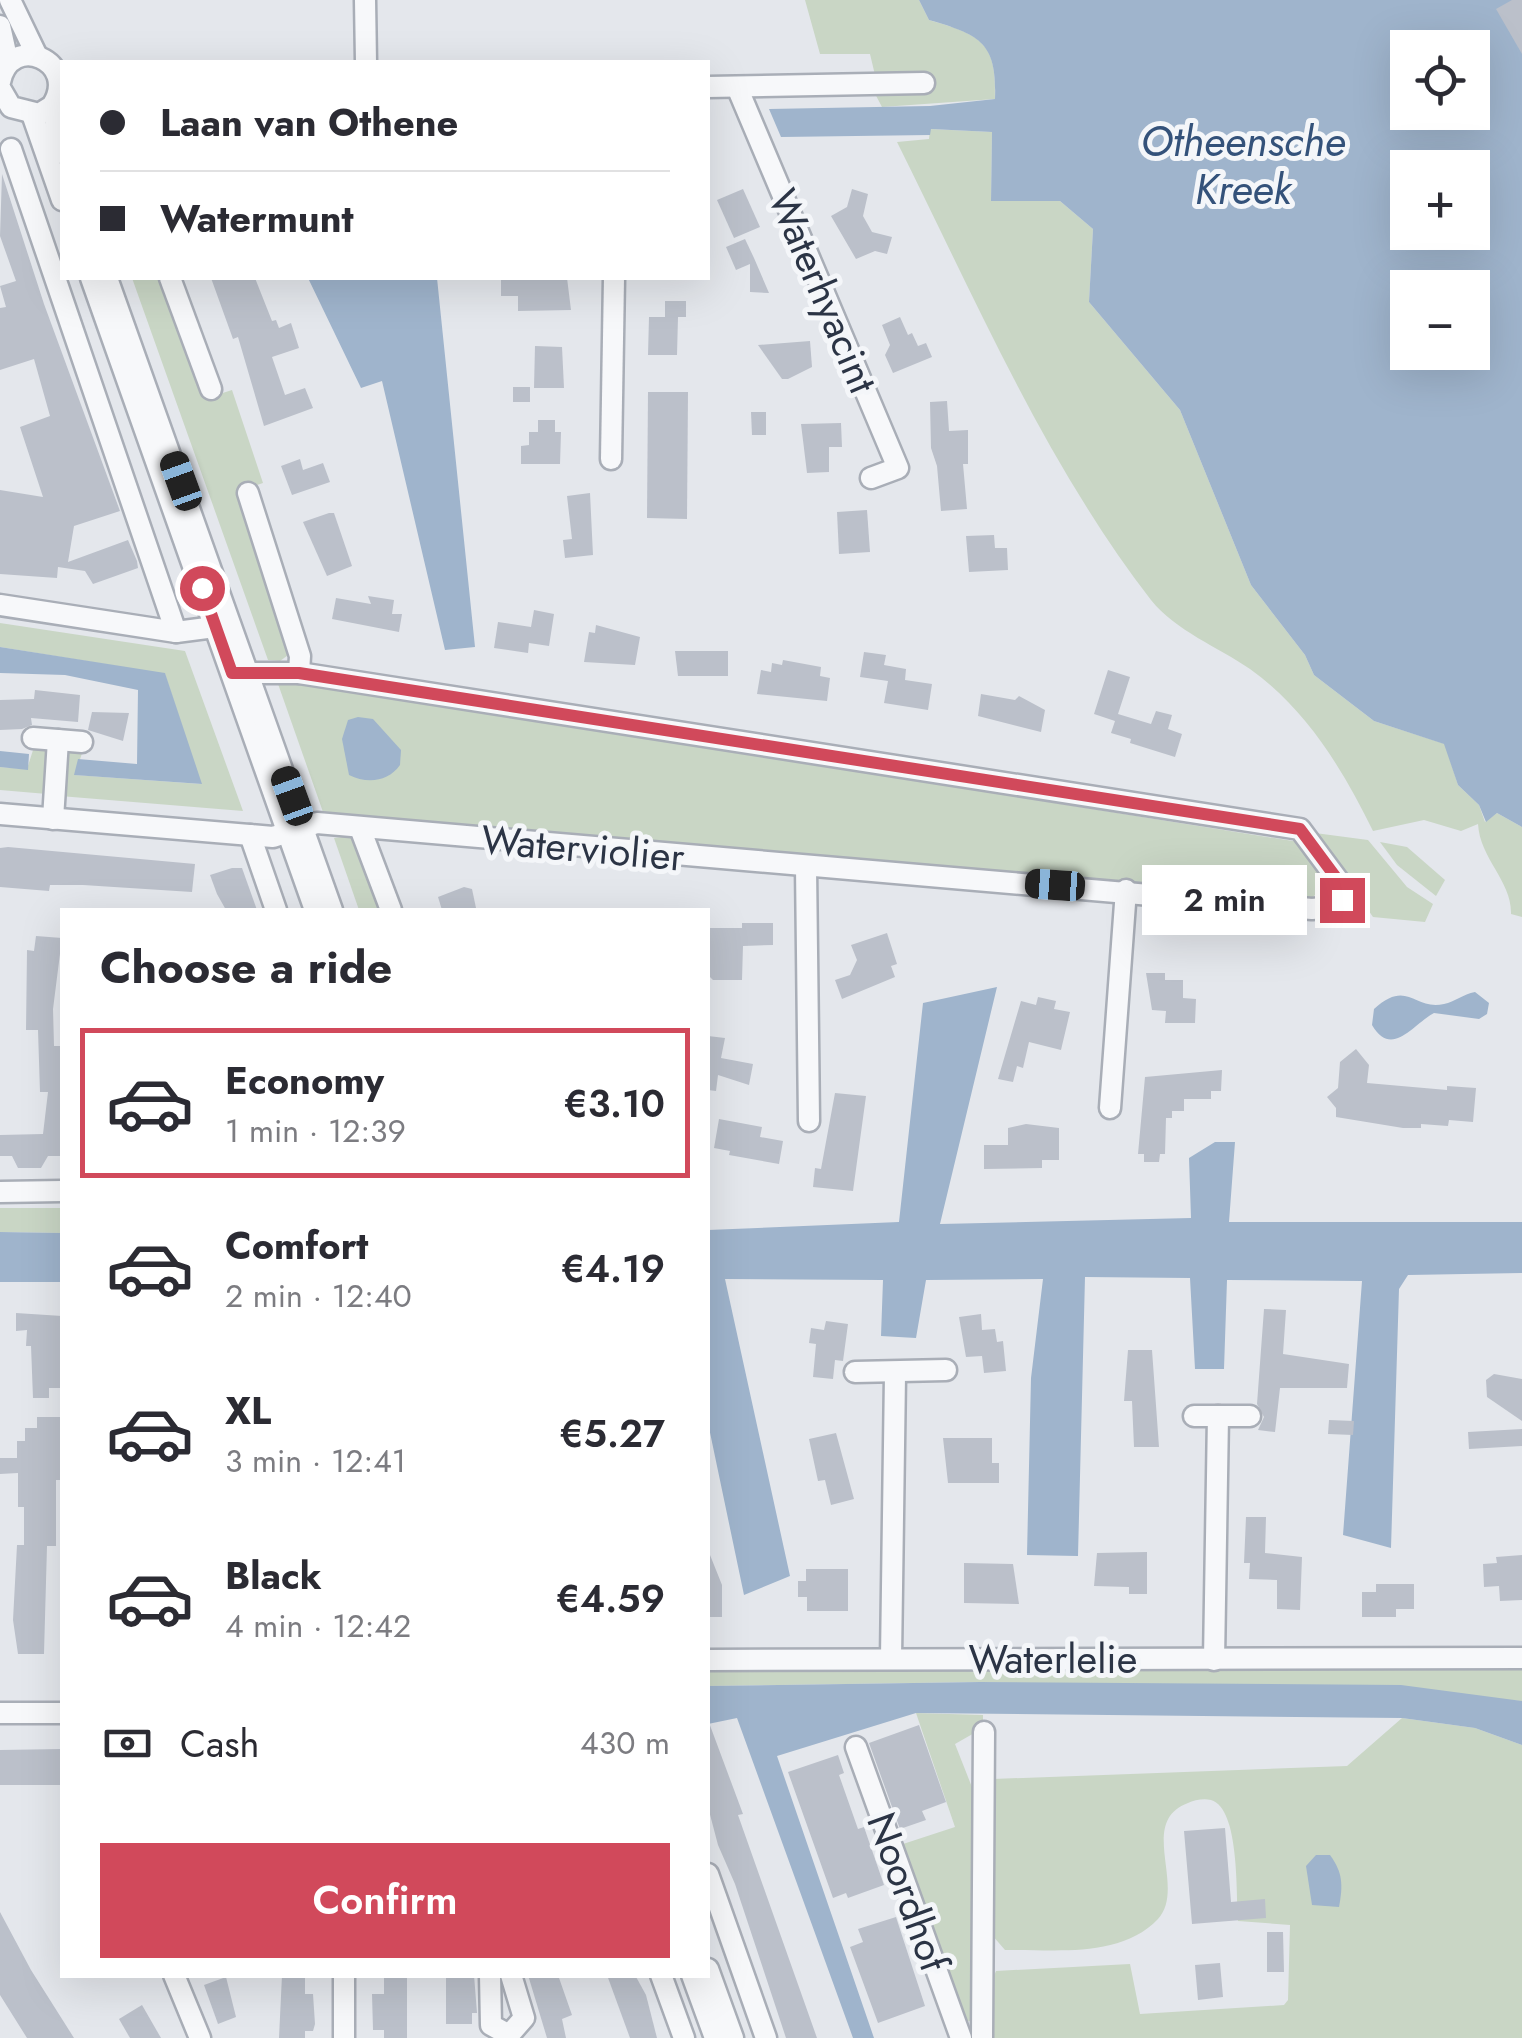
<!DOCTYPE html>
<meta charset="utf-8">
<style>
body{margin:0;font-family:Jost,sans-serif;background:#f7f7f7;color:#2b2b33;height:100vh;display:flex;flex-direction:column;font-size:38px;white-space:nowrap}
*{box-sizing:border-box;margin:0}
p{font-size:32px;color:#7c7c81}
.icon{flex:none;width:55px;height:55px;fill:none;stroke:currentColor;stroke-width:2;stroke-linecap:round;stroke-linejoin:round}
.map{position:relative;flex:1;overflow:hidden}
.side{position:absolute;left:60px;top:908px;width:650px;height:1070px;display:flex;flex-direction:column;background:#fff;border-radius:0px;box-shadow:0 10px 40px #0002}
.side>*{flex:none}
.top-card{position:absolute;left:60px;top:60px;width:650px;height:220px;border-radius:0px;box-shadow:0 10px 40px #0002;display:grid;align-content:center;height:220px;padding:0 40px;background:#fff}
.controls{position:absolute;left:1390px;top:30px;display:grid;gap:20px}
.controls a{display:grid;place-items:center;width:100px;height:100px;border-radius:0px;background:#fff;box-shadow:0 10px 40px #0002;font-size:50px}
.end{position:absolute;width:45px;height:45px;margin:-22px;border:12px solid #d1495b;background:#fff;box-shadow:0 0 0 5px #fff}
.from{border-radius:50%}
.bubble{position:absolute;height:70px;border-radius:0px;background:#fff;box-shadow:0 10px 40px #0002;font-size:32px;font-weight:600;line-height:70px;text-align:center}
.car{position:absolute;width:30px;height:60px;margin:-30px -15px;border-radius:12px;box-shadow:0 0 8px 2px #0007;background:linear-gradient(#222 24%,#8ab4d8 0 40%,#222 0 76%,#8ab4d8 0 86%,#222 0)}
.top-card b{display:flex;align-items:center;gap:35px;height:95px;font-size:38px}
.top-card b+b{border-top:2px solid #e1e1e2}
.top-card i{width:25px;height:25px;background:#2b2b33}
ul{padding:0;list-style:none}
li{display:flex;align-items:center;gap:30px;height:150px;margin:0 20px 15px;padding:0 20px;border:5px solid transparent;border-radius:0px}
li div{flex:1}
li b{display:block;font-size:38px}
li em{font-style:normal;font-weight:600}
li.selected{border-color:#d1495b}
li>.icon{width:90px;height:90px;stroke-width:1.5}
h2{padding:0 40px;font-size:45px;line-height:120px}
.pay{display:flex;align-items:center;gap:25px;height:110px;padding:0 40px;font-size:38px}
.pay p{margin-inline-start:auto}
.button{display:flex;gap:20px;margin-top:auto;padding:20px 40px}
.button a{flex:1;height:115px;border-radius:0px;background:#d1495b;color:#fff;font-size:40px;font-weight:600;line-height:115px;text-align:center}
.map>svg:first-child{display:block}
.green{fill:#c9d6c5}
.water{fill:#9fb4cc;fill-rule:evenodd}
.building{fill:#bbc0ca}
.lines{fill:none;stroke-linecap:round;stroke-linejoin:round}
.minor-casing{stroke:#a9aeb7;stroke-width:25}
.minor{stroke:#f7f8fa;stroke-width:20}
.route{stroke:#d1495b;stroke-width:12}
.labels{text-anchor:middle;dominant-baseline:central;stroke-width:10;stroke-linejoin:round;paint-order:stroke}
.street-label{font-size:40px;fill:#2b3445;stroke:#f4f6f9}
.water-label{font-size:42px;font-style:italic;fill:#34527a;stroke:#f4f6f9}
</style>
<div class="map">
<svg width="1522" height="2038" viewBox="0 0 1522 2038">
<rect width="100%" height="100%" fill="#e4e7ec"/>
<g class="green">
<path d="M805,0H919L929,20C982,35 997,43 995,99L882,107L872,88L875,75L870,54H820Z"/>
<path d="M930,129L992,132L991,200L1060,201L1093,229L1089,302L1180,410L1251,585L1305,655L1314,675L1374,721L1445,744L1458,785L1479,805L1485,822L1497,813L1522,827V917L1511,914C1512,881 1480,859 1478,824L1461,831L1424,820L1373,831C1343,770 1307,710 1250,669C1218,647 1176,631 1151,600C1045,463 974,296 897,142L929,139Z"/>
<polygon points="132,278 162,278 204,399 232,390 263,483 239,491 291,653 280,661 268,660"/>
<polygon points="0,623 185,651 243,811 60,796 66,751 83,750 75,775 201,784 165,674 0,647"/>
<polygon points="287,680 1299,842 1325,876 1322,888 1308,902 323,812 277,681"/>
<polygon points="34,747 48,751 47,794 0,790 0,767 27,769"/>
<polygon points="1315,833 1368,840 1407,887 1433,904 1425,922 1373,917"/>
<polygon points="358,835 386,910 359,910 334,838"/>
<polygon points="1380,842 1407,847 1445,880 1436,896 1397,865"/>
<polygon points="0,1208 62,1208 62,1233 0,1232"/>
<polygon points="1522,1666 1522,1701 980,1682 708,1686 708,1667"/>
<polygon points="916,1713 983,1715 983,1728 955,1744 979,1805 972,2020 964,2023 900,1845 955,1827"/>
<path d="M1402,1718L1475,1728L1522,1745V2038H990L991,1983L996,1971L1130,1964L1140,2014L1284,2005L1288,2000L1290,1925L1238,1921C1236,1895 1240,1808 1211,1800C1204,1798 1194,1800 1188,1803C1137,1822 1187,1887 1158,1919C1120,1959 1054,1949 1005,1950L992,1935L993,1779L1347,1766Z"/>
</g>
<g class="water">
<path d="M919,0H1522V827L1497,813L1486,822L1479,805L1458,785L1444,744L1374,721L1314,675L1305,655L1251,585L1180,410L1089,302L1093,229L1060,201H991L992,132L931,129L930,135L781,137L769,109L930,106L995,99C997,43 981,35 929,20ZM1408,48H1472V112H1408ZM1408,168H1472V232H1408ZM1408,288H1472V352H1408Z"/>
<polygon points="308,278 437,278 475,647 445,650 382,381 361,388"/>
<polygon points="0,647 165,673 202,784 74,775 78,759 137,764 138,690 65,675 0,673"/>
<path d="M358,717L373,719L401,750L400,765C388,782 367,784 349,775L342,739L348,720Z"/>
<polygon points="0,751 29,754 28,770 0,767"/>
<polygon points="997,987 940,1224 1191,1218 1189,1158 1215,1142 1235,1142 1229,1222 1522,1222 1522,1273 1408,1275 1399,1289 1391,1548 1343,1535 1362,1281 1227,1280 1224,1369 1195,1369 1190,1278 1085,1277 1078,1556 1027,1555 1031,1378 1043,1279 926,1280 916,1338 881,1336 883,1280 725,1279 790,1576 744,1595 708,1423 708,1230 899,1222 923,1003"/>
<path d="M1475,992L1489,1003L1487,1014L1479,1019L1434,1013C1413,1024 1392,1059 1372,1025L1374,1009C1408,978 1414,1011 1444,1004C1455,1002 1463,994 1475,992Z"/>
<polygon points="0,1232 62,1233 62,1282 0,1282"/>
<polygon points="980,1682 1401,1685 1522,1701 1522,1745 1475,1728 1402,1718 916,1713 777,1756 874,2038 853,2038 737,1718 708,1724 708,1686"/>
<path d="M1316,1855H1330C1343,1873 1343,1885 1339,1907L1312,1905L1306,1866Z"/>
</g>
<g class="building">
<polygon points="1512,0 1522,0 1522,54 1496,9"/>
<polygon points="2,174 44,304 120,511 74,526 68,562 128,540 137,561 138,568 93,584 85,571 58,567 57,578 0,574 0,490 43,497 20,427 50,416 34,359 0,370 0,308 6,307 0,286 16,281 0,236"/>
<polygon points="743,189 760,227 734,238 717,200"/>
<polygon points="852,189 868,194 863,216 872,232 892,237 887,254 875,251 856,259 831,216 847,207"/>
<polygon points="745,239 754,258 769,293 750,292 750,264 736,270 726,247"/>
<polygon points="211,278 255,278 272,321 276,320 279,328 291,323 299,348 272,357 285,395 305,388 313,408 264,426 238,337 233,339"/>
<polygon points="501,278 567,278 571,310 518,311 518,296 501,296"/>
<polygon points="665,301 686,301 686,317 673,317 678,317 677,355 648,355 649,317 665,317"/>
<polygon points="900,317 908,335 912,333 918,346 926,343 932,357 893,373 885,355 890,345 882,325"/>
<polygon points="810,341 812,367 788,379 782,379 758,345"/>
<polygon points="535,346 562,347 564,388 534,388"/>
<rect x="513" y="387" width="17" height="15"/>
<polygon points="648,392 688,392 687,519 647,518"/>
<polygon points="947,401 949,431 968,430 968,464 963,464 967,509 941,511 937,466 931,448 930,402"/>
<polygon points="751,412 766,412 766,435 752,435"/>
<polygon points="538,420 555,420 555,432 561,432 560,464 521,464 521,446 529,445 529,432 538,432"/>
<polygon points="841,423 842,447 829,447 829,472 807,473 801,424"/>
<polygon points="300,459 303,470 323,463 330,482 292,495 281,466"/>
<polygon points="590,493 593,555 565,558 563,540 572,539 567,496"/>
<polygon points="867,510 870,552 839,554 837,512"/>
<polygon points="329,513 334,513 352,566 327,576 303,522"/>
<polygon points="994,535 995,548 1007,548 1008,570 969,572 966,536"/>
<polygon points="368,596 394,600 392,614 402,614 399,632 332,619 336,598 371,604"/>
<polygon points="534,610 554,614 549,646 529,643 528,653 494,648 498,622 531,627"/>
<polygon points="596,625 640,637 635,665 584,662 589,632 595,633"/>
<polygon points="675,651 728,651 728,676 678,676"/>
<polygon points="864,652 886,655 884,665 906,669 905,680 932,684 928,710 884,703 888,681 860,677"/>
<polygon points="783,660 821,667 820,676 830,678 827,701 757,694 761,670 771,672 772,663 782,665"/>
<polygon points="1108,670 1130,677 1118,714 1151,724 1156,711 1172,715 1168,729 1182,734 1175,757 1130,743 1131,739 1111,733 1115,721 1094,714"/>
<polygon points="35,690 80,695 78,722 31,718 32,725 22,729 0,730 0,700 34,699"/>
<polygon points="981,694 1015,700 1019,696 1045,710 1041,732 978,716"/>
<polygon points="92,712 129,713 123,741 88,730"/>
<polygon points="8,847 195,864 192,892 83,885 50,885 49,891 0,887 0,848"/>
<polygon points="232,868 242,868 257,910 226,910 217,894 210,875"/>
<polygon points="464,887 472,889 476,908 442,910 438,897"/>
<polygon points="742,923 773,923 773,945 743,946 742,980 713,980 708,975 708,928 742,928"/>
<polygon points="887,933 897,964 891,966 895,977 842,999 835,980 850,975 857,960 851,945"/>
<polygon points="36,936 62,938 53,1009 54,1046 62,1046 62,1156 48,1156 41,1168 18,1168 12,1156 0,1156 0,1135 43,1134 48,1092 40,1092 38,1030 26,1030 27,950 34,951"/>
<polygon points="1146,973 1165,973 1165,980 1183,980 1183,998 1196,999 1195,1023 1165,1023 1166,1011 1152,1010"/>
<polygon points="1038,997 1056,1001 1054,1009 1070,1012 1061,1050 1029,1042 1023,1068 1017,1066 1013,1082 998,1079 1021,1001 1036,1005"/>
<polygon points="708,1036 725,1038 721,1058 753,1064 749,1085 718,1075 716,1091 708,1090"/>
<polygon points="1356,1049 1369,1065 1367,1083 1447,1090 1447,1086 1476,1088 1473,1122 1449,1120 1448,1126 1421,1124 1421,1128 1403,1128 1336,1117 1336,1108 1327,1097 1338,1088 1340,1062"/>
<polygon points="1222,1070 1221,1091 1211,1091 1211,1099 1184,1099 1184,1111 1172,1111 1172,1118 1166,1118 1165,1154 1160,1154 1159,1162 1144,1162 1144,1154 1138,1154 1145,1077"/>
<polygon points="835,1093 866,1096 853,1191 813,1187 815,1168 821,1169"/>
<polygon points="719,1119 762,1127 760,1137 783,1141 779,1164 729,1155 730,1151 714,1148"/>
<polygon points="1026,1124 1059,1128 1059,1160 1042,1160 1042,1168 984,1169 984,1145 1008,1145 1008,1128"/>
<polygon points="1264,1309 1286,1310 1283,1354 1349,1364 1347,1388 1280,1388 1275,1432 1258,1430 1264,1417 1257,1404"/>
<polygon points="16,1313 62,1316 62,1388 49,1388 49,1398 33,1398 31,1346 26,1346 27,1330 16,1331"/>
<polygon points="981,1314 982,1330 995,1329 997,1342 1003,1341 1006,1371 984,1373 982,1356 966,1357 959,1317"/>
<polygon points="826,1321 848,1324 843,1361 835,1360 833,1379 813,1377 816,1344 809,1343 811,1328 824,1330"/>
<polygon points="1128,1350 1152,1350 1159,1447 1134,1447 1132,1401 1124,1401"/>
<polygon points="1494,1374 1522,1379 1522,1421 1487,1397 1486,1380"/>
<polygon points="37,1417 62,1417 61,1480 56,1480 56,1546 47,1546 44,1654 18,1654 13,1620 17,1545 24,1545 24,1507 18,1507 18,1473 0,1474 0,1458 17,1458 17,1441 25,1441 25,1428 37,1428"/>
<polygon points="1329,1420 1354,1421 1353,1435 1328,1434"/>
<polygon points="1522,1429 1522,1446 1469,1449 1468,1432"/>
<polygon points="836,1433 854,1499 831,1505 825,1480 818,1481 809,1439"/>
<polygon points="943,1438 992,1438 992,1463 999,1463 999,1483 948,1483"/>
<polygon points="1246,1517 1266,1517 1265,1553 1302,1557 1300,1610 1277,1609 1277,1580 1249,1579 1250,1563 1244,1563"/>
<polygon points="708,1550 722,1585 722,1617 708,1617"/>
<polygon points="1147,1552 1147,1594 1129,1594 1129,1587 1094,1586 1097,1553"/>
<polygon points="1522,1555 1522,1600 1500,1601 1499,1586 1484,1587 1483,1564 1497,1563 1496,1557"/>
<polygon points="964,1563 1013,1564 1019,1604 964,1603"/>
<polygon points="806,1569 848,1569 848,1611 807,1611 807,1597 798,1597 798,1581 806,1581"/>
<polygon points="1376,1584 1414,1584 1414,1609 1396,1609 1396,1617 1362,1617 1362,1592 1376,1592"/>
<polygon points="708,1720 743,1814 738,1815 817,2038 786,2038 735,1884 718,1845 708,1807"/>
<polygon points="919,1725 946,1802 922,1811 926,1820 900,1829 869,1743"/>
<polygon points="62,1749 62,1785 0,1785 0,1750"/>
<polygon points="838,1755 844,1773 839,1775 858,1829 864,1827 884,1885 848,1898 846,1893 833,1898 788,1772"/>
<polygon points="1225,1828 1231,1902 1265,1899 1266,1918 1192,1924 1184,1831"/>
<polygon points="0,1912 31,1970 74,2038 27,2038 0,1995"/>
<polygon points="896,1917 925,2006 878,2023 850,1947 863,1942 858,1929"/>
<polygon points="1267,1932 1283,1932 1284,1972 1267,1972"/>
<polygon points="1220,1963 1223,1997 1198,2000 1195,1965"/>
<polygon points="282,1975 305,1975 305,1994 313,1994 315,2024 313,2031 305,2031 305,2038 279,2038"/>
<polygon points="384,1975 407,1975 407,2038 384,2038 384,2030 373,2030 372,1994 384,1994"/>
<polygon points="446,1975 474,1975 477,2013 472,2013 472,2024 446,2024"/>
<polygon points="528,1975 558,1975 572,2015 562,2019 566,2038 547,2038"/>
<polygon points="607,1975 635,1975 646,1995 657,2038 630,2038"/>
<polygon points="226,1977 236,2017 218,2024 204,1985"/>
<polygon points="142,2005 161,2038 130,2038 119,2019"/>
</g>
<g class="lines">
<g class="minor-casing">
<g id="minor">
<polyline points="10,0 36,54"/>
<polyline points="365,0 366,62"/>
<polyline points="0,26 8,62"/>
<path d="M0,82C10,31 81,61 52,106L39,114L11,107L0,88"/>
<polyline points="708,87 924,83"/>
<polyline points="737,87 898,468 871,478"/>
<polyline points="52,106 62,153"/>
<polyline points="32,114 62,200"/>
<polyline points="11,149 176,632"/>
<polyline points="91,278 315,910"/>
<polyline points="107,278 332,910"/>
<polyline points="170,278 211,389"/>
<polyline points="611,459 614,278"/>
<polyline points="248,493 300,656 299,673"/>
<polyline points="0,605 176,632 230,625"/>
<polyline points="33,738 82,742"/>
<polyline points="0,814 273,837 317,823 1312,909 1334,907 1343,899 1343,887 1300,829 299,673 232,673"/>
<polyline points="53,819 58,740"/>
<polyline points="360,828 391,910"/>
<polyline points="250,835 276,910"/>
<polyline points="806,867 809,1121"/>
<polyline points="1110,1108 1126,890"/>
<polyline points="0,1192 62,1191"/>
<polyline points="855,1372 946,1370"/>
<polyline points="1194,1416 1250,1416"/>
<polyline points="891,1658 895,1375"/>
<polyline points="708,1660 1522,1658"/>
<polyline points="1214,1660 1218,1416"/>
<polyline points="0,1713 62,1713"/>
<polyline points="856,1747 961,2038"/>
<polyline points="708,1874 766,2038"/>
<polyline points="708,1969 733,2038"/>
<polyline points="174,1975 200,2038"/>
<polyline points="344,1975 344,2038"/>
<polyline points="490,1975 491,2025 509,2035"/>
<polyline points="661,1975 684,2038"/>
<polyline points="692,1975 715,2038"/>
<polyline points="509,2035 524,2018 511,1975"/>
<polyline points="982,2038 984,1732"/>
</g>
</g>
<use href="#minor" class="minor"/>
</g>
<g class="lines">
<polyline class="route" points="202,588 232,673 299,673 1300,829 1343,887 1342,900"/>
</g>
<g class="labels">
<g class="street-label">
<text transform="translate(823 291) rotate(67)">Waterhyacint</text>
<text transform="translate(583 848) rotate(5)">Waterviolier</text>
<text x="1053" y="1659">Waterlelie</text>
<text transform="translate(908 1892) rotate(70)">Noordhof</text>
</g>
<g class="water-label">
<text x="1243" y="141">Otheensche<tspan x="1243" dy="48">Kreek</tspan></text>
</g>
</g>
</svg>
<div class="controls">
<a><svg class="icon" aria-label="locate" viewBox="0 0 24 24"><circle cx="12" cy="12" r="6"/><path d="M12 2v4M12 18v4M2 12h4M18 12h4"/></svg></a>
<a>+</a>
<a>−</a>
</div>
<i class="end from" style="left:202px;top:588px"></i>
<i class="end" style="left:1342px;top:900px"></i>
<div class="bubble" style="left:1142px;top:865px;width:165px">2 min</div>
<i class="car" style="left:181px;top:481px;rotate:340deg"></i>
<i class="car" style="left:292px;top:796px;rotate:340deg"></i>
<i class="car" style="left:1055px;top:885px;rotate:274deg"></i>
<div class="top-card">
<b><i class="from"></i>Laan van Othene</b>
<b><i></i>Watermunt</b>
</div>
<section class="side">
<h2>Choose a ride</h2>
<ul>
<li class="selected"><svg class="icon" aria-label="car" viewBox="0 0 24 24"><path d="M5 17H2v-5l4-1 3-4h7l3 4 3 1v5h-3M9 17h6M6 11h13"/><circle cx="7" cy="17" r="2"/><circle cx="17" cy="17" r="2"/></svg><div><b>Economy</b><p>1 min · 12:39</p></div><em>€3.10</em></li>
<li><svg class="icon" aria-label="car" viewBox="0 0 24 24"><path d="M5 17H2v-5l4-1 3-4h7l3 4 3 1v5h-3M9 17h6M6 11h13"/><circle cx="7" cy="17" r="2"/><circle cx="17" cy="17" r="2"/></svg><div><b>Comfort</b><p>2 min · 12:40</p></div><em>€4.19</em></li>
<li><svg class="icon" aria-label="car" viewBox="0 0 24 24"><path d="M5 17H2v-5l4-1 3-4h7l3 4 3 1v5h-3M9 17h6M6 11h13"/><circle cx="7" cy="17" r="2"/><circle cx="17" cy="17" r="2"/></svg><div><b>XL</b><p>3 min · 12:41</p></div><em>€5.27</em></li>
<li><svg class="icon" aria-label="car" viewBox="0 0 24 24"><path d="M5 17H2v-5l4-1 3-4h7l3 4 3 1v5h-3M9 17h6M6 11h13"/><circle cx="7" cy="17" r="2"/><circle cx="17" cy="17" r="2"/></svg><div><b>Black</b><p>4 min · 12:42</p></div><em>€4.59</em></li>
</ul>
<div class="pay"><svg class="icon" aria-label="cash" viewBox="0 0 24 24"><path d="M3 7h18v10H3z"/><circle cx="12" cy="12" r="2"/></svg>Cash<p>430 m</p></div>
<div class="button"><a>Confirm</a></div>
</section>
</div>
